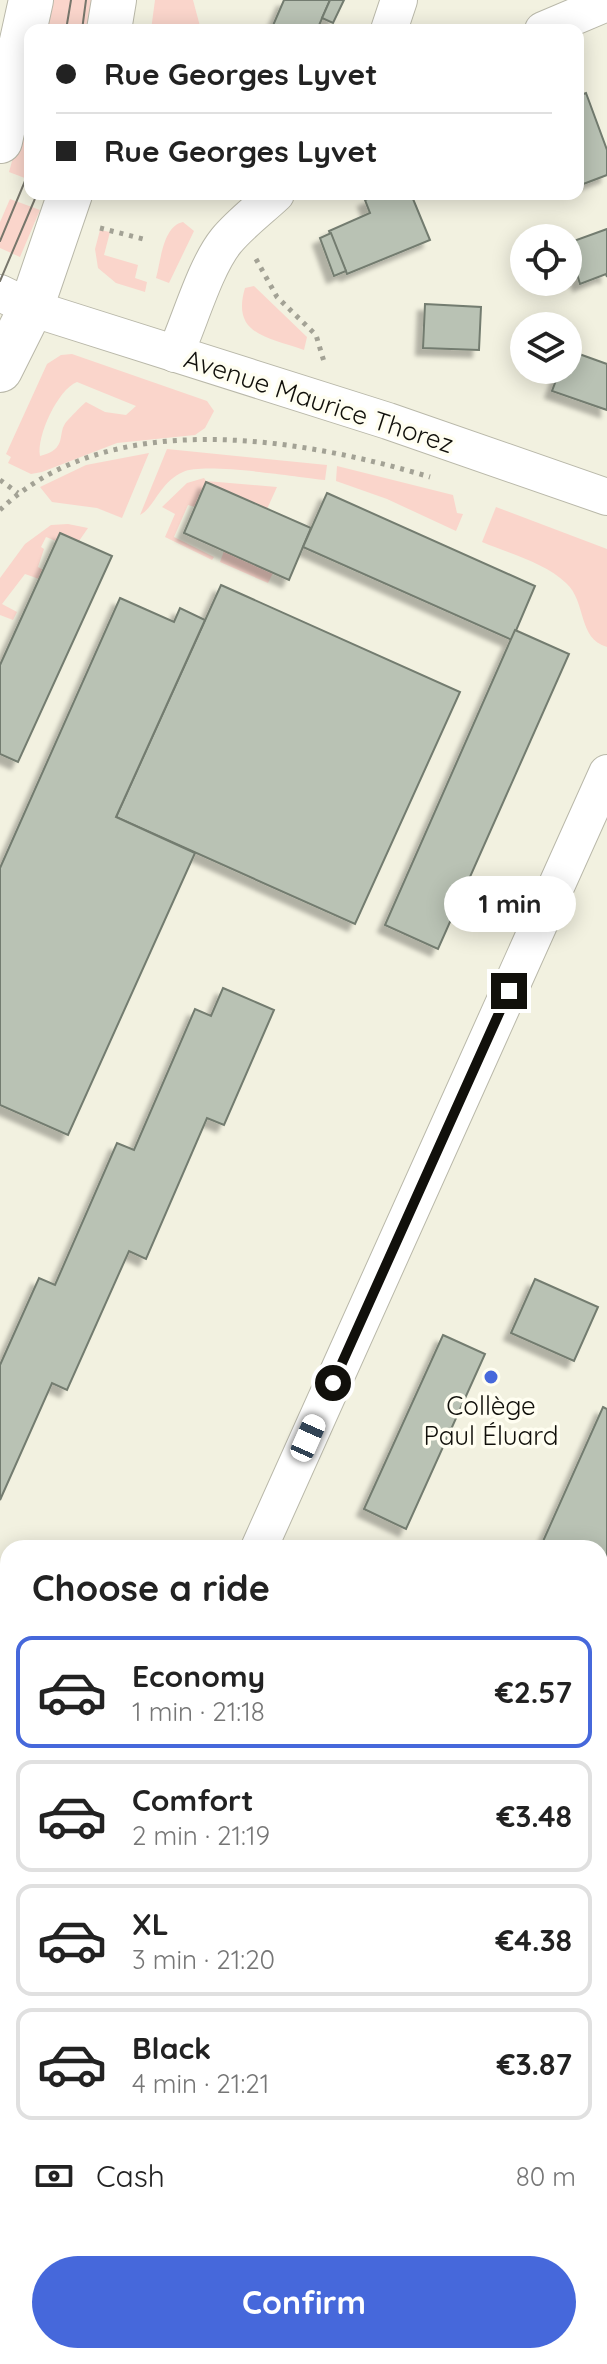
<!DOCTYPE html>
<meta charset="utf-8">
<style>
body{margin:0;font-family:Quicksand,sans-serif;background:#f2f2f2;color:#222;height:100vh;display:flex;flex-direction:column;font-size:30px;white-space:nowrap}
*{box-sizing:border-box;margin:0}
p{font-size:26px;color:#767676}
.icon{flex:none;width:44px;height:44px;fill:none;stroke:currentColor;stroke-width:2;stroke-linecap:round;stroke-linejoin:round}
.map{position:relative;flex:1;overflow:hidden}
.panel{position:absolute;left:0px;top:1540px;width:608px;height:824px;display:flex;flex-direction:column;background:#fff;border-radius:24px 24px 0 0;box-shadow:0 4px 20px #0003}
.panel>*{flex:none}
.guide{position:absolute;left:24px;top:24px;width:560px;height:176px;border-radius:16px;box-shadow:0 4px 20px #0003;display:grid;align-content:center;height:176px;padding:0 32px;background:#fff}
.fabs{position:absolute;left:510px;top:224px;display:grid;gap:16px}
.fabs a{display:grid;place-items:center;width:72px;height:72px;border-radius:50%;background:#fff;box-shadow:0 4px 20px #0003;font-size:40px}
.end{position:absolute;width:36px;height:36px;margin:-18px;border:10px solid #11100b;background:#fff;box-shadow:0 0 0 4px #fff}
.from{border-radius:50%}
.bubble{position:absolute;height:56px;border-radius:28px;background:#fff;box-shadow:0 4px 20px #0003;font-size:26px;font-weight:700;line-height:56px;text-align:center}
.car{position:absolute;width:24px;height:48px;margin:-24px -12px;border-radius:10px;box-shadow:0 0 6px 2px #0007;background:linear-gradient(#fff 24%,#345 0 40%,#fff 0 76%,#345 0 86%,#fff 0)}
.guide b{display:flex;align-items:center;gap:28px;height:76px;font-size:30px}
.guide b+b{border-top:2px solid #e0e0e0}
.guide i{width:20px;height:20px;background:#222}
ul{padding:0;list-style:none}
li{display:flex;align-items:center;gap:24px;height:112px;margin:0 16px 12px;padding:0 16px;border:4px solid #e0e0e0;border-radius:16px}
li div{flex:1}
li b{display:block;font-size:30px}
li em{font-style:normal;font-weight:700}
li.current{border-color:#4668db}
li>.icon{width:72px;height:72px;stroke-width:1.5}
h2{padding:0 32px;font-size:36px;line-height:96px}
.pay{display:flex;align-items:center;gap:20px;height:88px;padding:0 32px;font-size:30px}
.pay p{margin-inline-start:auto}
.primary-button{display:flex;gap:16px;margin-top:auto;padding:16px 32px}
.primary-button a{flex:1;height:92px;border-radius:48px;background:#4668db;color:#fff;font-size:32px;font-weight:700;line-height:92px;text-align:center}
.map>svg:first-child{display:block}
.grass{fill:#fad5cb;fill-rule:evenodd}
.forest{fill:url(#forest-firs)}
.building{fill:#b9c2b4;stroke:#737c6f;stroke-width:2;filter:url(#shadow)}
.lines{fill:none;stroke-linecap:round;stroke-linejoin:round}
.street-casing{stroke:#b9b8a9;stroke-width:38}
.secondary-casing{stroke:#b9b8a9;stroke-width:46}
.path{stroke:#a3a295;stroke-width:5;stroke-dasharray:4 6;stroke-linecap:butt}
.street{stroke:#fff;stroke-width:36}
.secondary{stroke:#fff;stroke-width:44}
.tram{stroke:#77766b;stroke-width:2}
.route{stroke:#11100b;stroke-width:10}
.poi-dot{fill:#4668db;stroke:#fffef1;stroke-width:3}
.labels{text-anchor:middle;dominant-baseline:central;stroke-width:7;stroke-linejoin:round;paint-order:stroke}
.street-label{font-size:26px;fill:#11100b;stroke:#fffef1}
.poi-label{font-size:26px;fill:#11100b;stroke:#fffef1}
</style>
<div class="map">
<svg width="607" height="2364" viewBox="0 0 607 2364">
<defs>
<pattern id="forest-firs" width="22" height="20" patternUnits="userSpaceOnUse" patternTransform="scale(2)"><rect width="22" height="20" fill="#fad5cb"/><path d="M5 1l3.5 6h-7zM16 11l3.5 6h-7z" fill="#d5b6ad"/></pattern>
<filter id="shadow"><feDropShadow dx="-7" dy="7" stdDeviation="2" flood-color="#0004"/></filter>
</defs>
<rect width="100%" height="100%" fill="#f2f1e0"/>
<g class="grass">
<polygon points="48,0 102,0 98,30 44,30"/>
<polygon points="155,0 193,0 201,30 151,30"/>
<polygon points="30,96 30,180 9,172"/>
<polygon points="10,199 40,210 20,257 0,248 0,222"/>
<path d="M183,222L194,231L169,283L156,278C161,260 163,226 183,222Z"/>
<polygon points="100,230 110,232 104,255 138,265 135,278 147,282 145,292 116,283 98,268 95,249"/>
<path d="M254,286L307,337L304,350C268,337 231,335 245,288Z"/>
<path d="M72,354L207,401L214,411L205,428L195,435L117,443L42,472L31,474L8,463L11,457L6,454L47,364L61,355ZM77,382L136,406L126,415L105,412L86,402C79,408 72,416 67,421C56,433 69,449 40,456C36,437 58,389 77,382Z"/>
<path d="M167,449L327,465L325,480C296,477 205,462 183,472C159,483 155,507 140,515Z"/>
<polygon points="149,453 122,518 97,508 52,502 40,487 86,465"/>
<polygon points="337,466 453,495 457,513 463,514 456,531 387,499 336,481"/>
<polygon points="204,478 206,481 277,487 267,509 206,482 195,507 188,505 174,537 214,557 212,560 165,537 175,514 162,507 187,483"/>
<path d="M496,507L607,549V647C577,638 587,602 566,583C545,563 508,553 482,542Z"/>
<polygon points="68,524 88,528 79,541 60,533 56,541 46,537 41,547 44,549 38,567 43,570 39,579 25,574 2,604 17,612 13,620 0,615 0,578 25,544 51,525"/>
<polygon points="224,551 273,573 268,583 220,562"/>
</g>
<polygon class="forest" points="0,1642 8,1646 8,1727 0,1740"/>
<g class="building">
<polygon points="284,0 330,0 317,30 271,30"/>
<polygon points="330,0 344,0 333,23 322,18"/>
<polygon points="586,93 607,150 607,175 578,186 578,96"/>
<polygon points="379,194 411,194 430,240 347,274 329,231 370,213 365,200"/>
<polygon points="607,229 607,277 606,274 580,284 568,243"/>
<polygon points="331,233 346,271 334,276 320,238"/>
<polygon points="425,304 481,307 479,350 423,348"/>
<polygon points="568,350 607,364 607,410 552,391 560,370 568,370"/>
<polygon points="206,482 311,528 289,580 184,533"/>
<polygon points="327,493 535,586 512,640 303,547"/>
<polygon points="60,533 112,556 18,762 0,754 0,665"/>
<polygon points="221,585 460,692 355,924 116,817"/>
<polygon points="120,598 174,622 180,608 205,620 116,817 195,853 68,1135 0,1105 0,868"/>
<polygon points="515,630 569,654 438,949 385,925"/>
<polygon points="223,988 274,1010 224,1125 207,1118 146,1259 129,1251 67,1390 52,1383 0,1500 0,1365 39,1278 55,1285 117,1143 134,1150 195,1009 211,1016"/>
<polygon points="535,1279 598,1307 574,1361 511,1333"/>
<polygon points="443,1335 485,1354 406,1529 364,1509"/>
<polygon points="603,1407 607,1409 607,1600 600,1597 600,1548 540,1548"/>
<polygon points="600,1816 607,1819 607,1885 600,1882"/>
<polygon points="3,1981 8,1983 8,2111 0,2128"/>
<polygon points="600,2107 605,2110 602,2116 607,2119 607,2183 600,2180"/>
<polygon points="141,2356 204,2356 200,2364 138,2364"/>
<polygon points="343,2356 492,2356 510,2364 374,2364 367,2361 360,2364"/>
</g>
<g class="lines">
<g class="street-casing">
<g id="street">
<polyline points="389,30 399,0"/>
<polyline points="543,30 607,3"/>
<polyline points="0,293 31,308 388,421 607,497"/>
<path d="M175,354C190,321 205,267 226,241C240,224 260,209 276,194"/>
<polyline points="259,1548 607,773"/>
<polyline points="0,1823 8,1810"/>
<polyline points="600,1966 607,1969"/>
<polyline points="600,2277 607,2261"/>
<polyline points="561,2364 565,2356"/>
</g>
</g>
<g class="secondary-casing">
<g id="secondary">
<polyline points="109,30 114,0"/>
<polyline points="0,141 31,0"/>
<polyline points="0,370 31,308 70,194"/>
</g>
</g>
<g class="path">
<polyline points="100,228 147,240"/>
<polyline points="256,259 277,297 316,335 325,365"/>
<polyline points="0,480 18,493"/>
<path d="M0,510C109,405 300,438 430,477"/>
<polyline points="0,1636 8,1639"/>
</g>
<use href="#street" class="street"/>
<use href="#secondary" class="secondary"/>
<g class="tram">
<polyline points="66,30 71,0"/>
<polyline points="82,30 86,0"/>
<polyline points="0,241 30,169"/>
<polyline points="0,281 37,194"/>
</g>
</g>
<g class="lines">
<polyline class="route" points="333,1383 509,991"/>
</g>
<circle class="poi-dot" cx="491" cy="1377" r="8"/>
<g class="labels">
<g class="street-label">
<text transform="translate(319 401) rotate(18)">Avenue Maurice Thorez</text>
</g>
<g class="poi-label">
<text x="491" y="1405">Collège<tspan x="491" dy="30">Paul Éluard</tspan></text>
</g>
</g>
</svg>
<div class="fabs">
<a><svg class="icon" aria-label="locate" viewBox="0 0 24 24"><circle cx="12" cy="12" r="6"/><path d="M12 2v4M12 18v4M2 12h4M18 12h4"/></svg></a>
<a><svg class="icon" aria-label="layers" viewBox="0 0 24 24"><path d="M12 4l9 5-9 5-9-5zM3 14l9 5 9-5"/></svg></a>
</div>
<i class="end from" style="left:333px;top:1383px"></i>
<i class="end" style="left:509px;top:991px"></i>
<div class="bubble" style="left:444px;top:876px;width:132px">1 min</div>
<i class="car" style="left:308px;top:1438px;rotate:24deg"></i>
<div class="guide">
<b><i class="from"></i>Rue Georges Lyvet</b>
<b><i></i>Rue Georges Lyvet</b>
</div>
<section class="panel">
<h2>Choose a ride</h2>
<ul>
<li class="current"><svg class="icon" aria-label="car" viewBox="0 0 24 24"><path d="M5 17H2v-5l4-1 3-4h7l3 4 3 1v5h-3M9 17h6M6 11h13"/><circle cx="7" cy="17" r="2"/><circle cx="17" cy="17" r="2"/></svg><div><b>Economy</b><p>1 min · 21:18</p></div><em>€2.57</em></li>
<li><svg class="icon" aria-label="car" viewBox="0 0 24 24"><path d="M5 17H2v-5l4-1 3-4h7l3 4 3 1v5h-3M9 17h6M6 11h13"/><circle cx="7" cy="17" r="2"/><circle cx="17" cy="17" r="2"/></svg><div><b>Comfort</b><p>2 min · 21:19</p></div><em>€3.48</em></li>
<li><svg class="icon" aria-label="car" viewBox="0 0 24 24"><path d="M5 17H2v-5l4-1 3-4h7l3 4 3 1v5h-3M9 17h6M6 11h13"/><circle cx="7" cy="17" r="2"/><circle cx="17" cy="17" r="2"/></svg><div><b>XL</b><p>3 min · 21:20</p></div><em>€4.38</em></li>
<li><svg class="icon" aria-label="car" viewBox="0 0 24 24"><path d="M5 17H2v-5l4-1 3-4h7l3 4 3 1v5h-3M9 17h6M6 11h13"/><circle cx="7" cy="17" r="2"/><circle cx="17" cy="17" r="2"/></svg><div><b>Black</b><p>4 min · 21:21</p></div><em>€3.87</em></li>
</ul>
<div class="pay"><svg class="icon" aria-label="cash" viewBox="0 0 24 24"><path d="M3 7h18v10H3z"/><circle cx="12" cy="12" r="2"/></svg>Cash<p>80 m</p></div>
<div class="primary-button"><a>Confirm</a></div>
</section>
</div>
